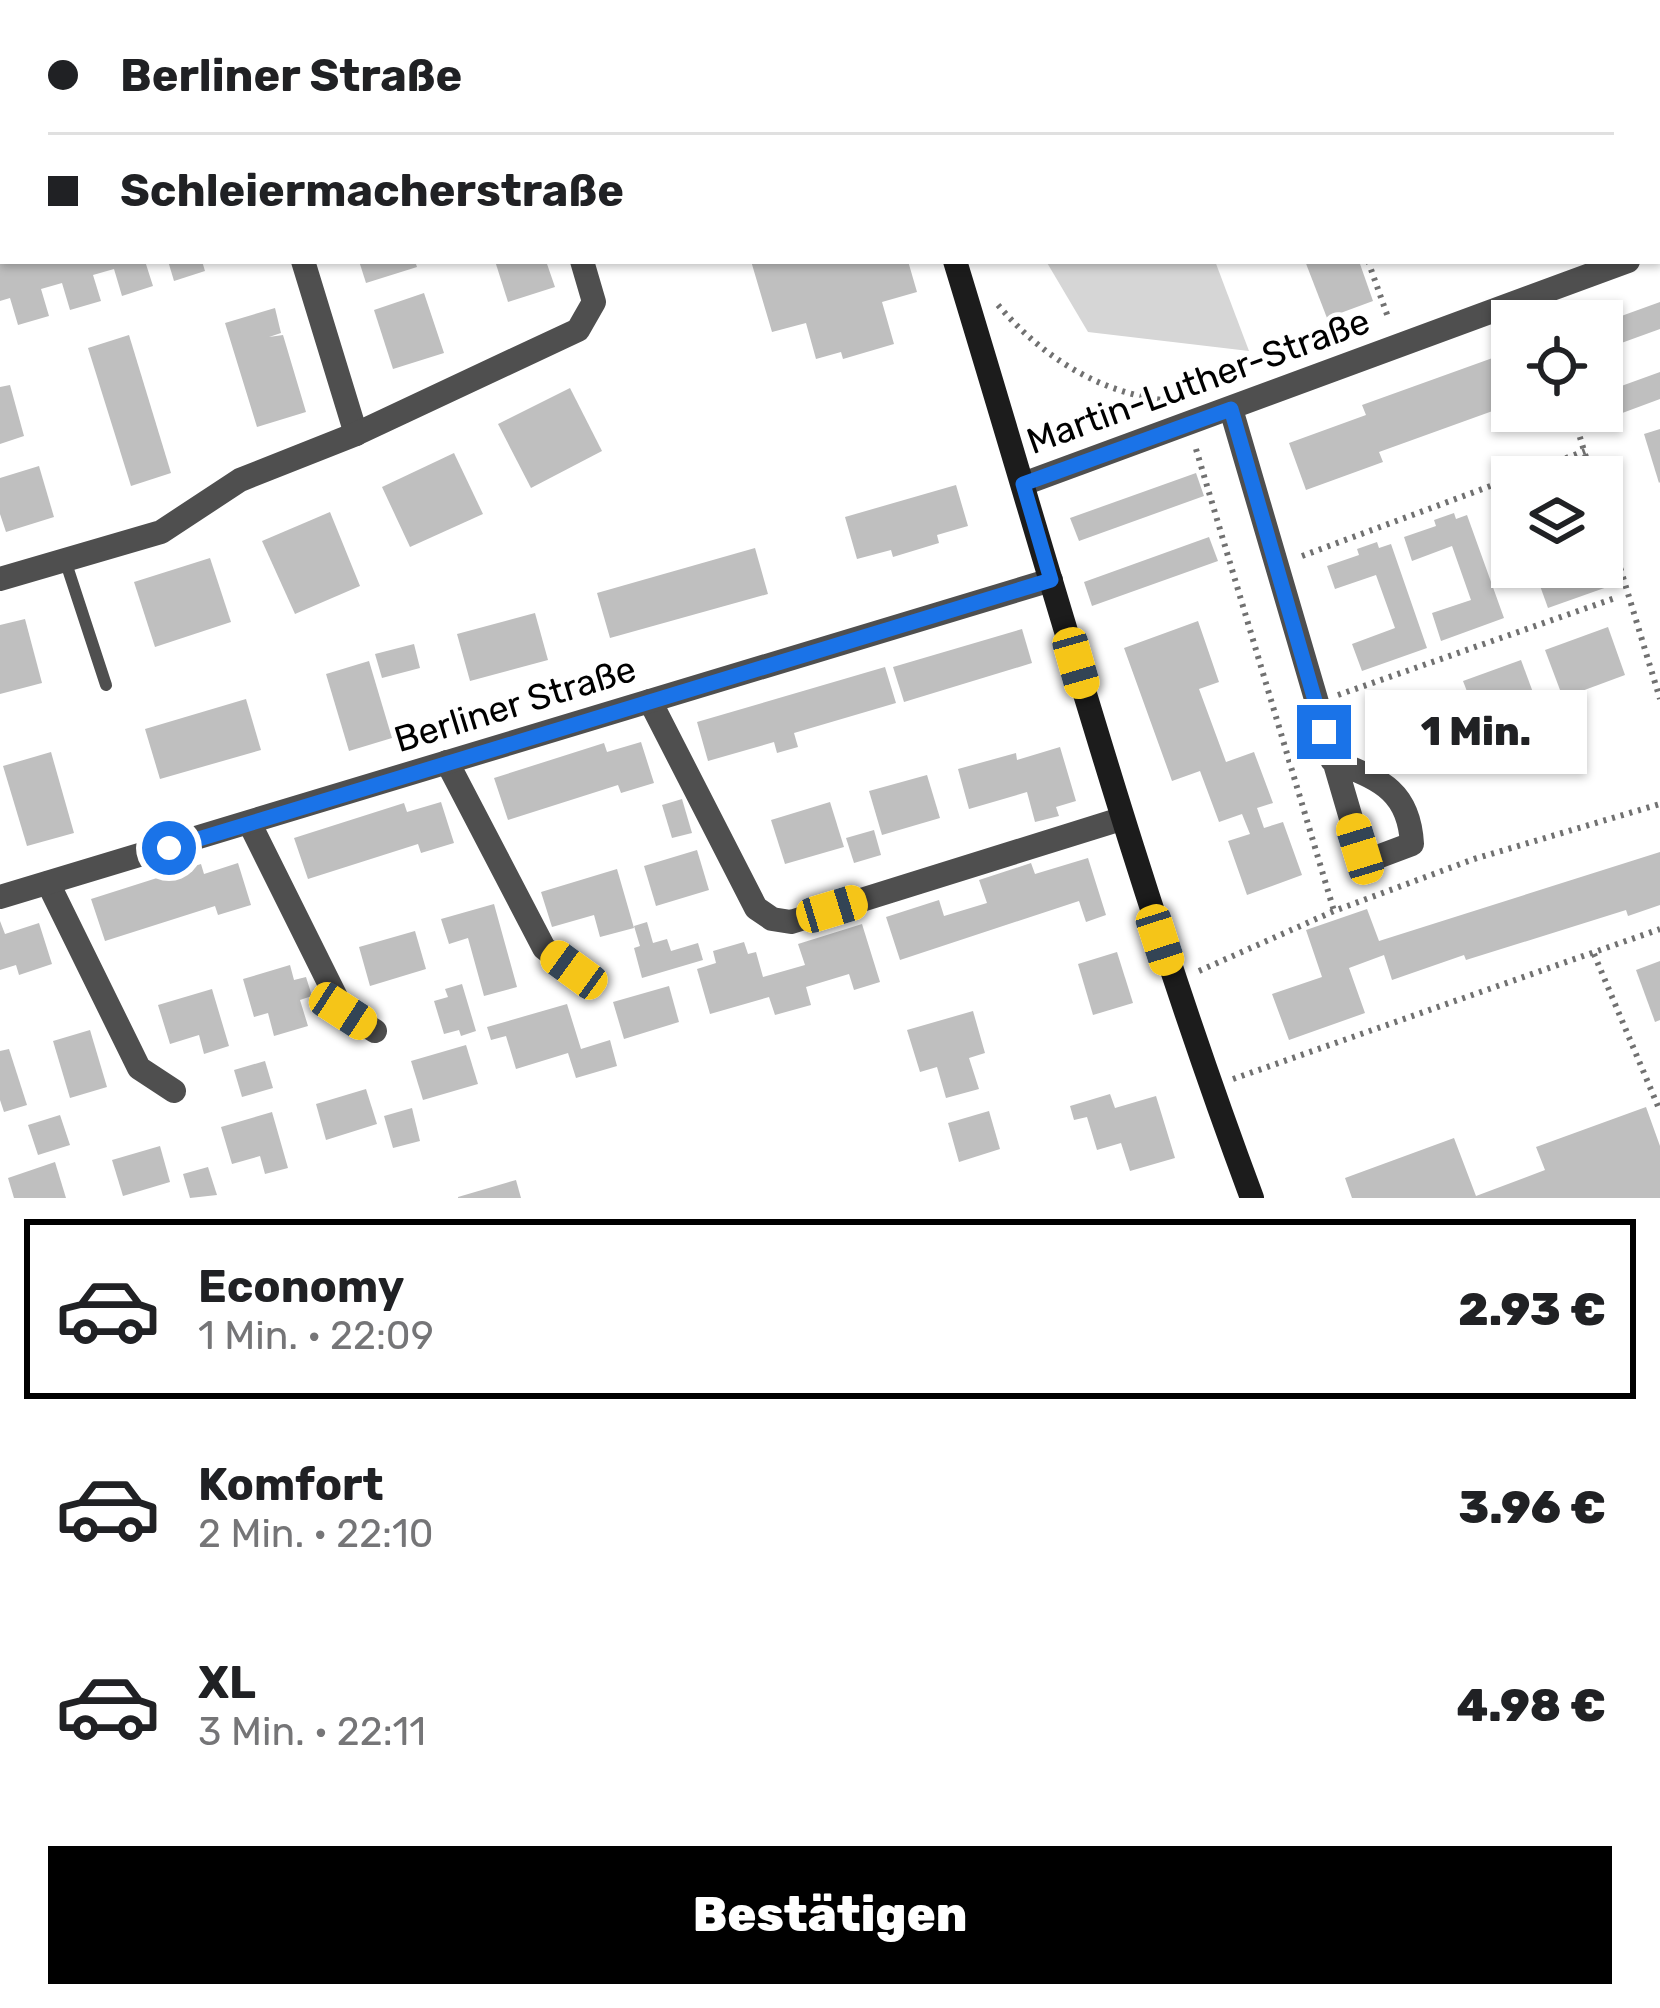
<!DOCTYPE html>
<html lang="de">
<meta charset="utf-8">
<style>
body{margin:0;font-family:Rubik,sans-serif;background:#f6f6f6;color:#202124;height:100vh;display:flex;flex-direction:column;font-size:45px;white-space:nowrap}
*{box-sizing:border-box;margin:0}
p{font-size:39px;color:#757577}
.icon{flex:none;width:66px;height:66px;fill:none;stroke:currentColor;stroke-width:2;stroke-linecap:round;stroke-linejoin:round}
.map{position:relative;height:1198px;overflow:hidden}
.details{display:flex;flex-direction:column;background:#fff;flex:1}
.details>*{flex:none}
.guide{position:absolute;left:0px;top:0px;width:1662px;height:264px;box-shadow:0 3px 9px #0004;display:grid;align-content:center;height:264px;padding:0 48px;background:#fff}
.fabs{position:absolute;left:1491px;top:300px;display:grid;gap:24px}
.fabs a{display:grid;place-items:center;width:132px;height:132px;border-radius:0px;background:#fff;box-shadow:0 3px 9px #0004;font-size:60px}
.end{position:absolute;width:54px;height:54px;margin:-27px;border:15px solid #1a73e8;background:#fff;box-shadow:0 0 0 6px #fff}
.from{border-radius:50%}
.bubble{position:absolute;height:84px;border-radius:0px;background:#fff;box-shadow:0 3px 9px #0004;font-size:39px;font-weight:800;line-height:84px;text-align:center}
.car{position:absolute;width:36px;height:72px;margin:-36px -18px;border-radius:15px;box-shadow:0 0 9px 3px #0007;background:linear-gradient(#f5c518 24%,#345 0 40%,#f5c518 0 76%,#345 0 86%,#f5c518 0)}
.guide b{display:flex;align-items:center;gap:42px;height:114px;font-size:45px}
.guide b+b{border-top:3px solid #e0e0e0}
.guide i{width:30px;height:30px;background:#202124}
ul{padding:21px 0 0;list-style:none}
li{display:flex;align-items:center;gap:36px;height:180px;margin:0 24px 18px;padding:0 24px;border:6px solid transparent;border-radius:0px}
li div{flex:1}
li b{display:block;font-size:45px}
li em{font-style:normal;font-weight:800}
li.active{border-color:#000}
li>.icon{width:108px;height:108px;stroke-width:1.5}
.primary-button{display:flex;gap:24px;margin-top:auto;padding:24px 48px}
.primary-button a{flex:1;height:138px;border-radius:0px;background:#000;color:#fff;font-size:48px;font-weight:800;line-height:138px;text-align:center}
.map>svg:first-child{display:block}
.green{fill:#d6d6d6}
.building{fill:#bfbfbf}
.lines{fill:none;stroke-linecap:round;stroke-linejoin:round}
.path{stroke:#717171;stroke-width:6;stroke-dasharray:3 6;stroke-linecap:butt}
.lane{stroke:#4f4f4f;stroke-width:12}
.street{stroke:#4f4f4f;stroke-width:24}
.secondary{stroke:#1c1c1c;stroke-width:24}
.route{stroke:#1a73e8;stroke-width:15}
.labels{text-anchor:middle;dominant-baseline:central;stroke-width:9;stroke-linejoin:round;paint-order:stroke}
.street-label{font-size:36px;fill:#000;stroke:#fff}
</style>
<div class="map">
<svg width="1660" height="1198" viewBox="0 0 1660 1198">
<rect width="100%" height="100%" fill="#fff"/>
<polygon class="green" points="1046,261 1215,261 1249,351 1088,332"/>
<g class="building">
<polygon points="0,261 145,261 153,286 122,296 114,269 93,275 101,301 70,310 62,283 41,289 49,316 18,325 10,298 0,301"/>
<polygon points="168,261 202,261 205,271 174,281"/>
<polygon points="359,261 415,261 417,267 366,283"/>
<polygon points="495,261 546,261 555,287 508,302"/>
<polygon points="751,261 908,261 917,292 882,302 894,344 843,359 841,352 816,359 806,323 772,332"/>
<polygon points="1305,261 1359,261 1373,301 1327,318"/>
<polygon points="424,293 444,353 393,369 374,310"/>
<polygon points="1660,302 1660,329 1602,350 1602,323"/>
<polygon points="275,308 281,333 269,337 283,335 306,412 257,427 225,323"/>
<polygon points="129,335 171,473 131,486 88,348"/>
<polygon points="1512,351 1512,404 1379,452 1383,462 1306,490 1289,443 1366,415 1362,405"/>
<polygon points="1660,372 1660,399 1590,425 1585,411 1602,411 1602,393"/>
<polygon points="10,385 24,436 0,444 0,387"/>
<polygon points="570,388 602,451 531,488 498,424"/>
<polygon points="1660,429 1660,482 1659,483 1644,434"/>
<polygon points="454,453 483,514 410,547 382,487"/>
<polygon points="39,466 54,517 6,532 0,514 0,478"/>
<polygon points="1196,473 1204,496 1079,541 1070,518"/>
<polygon points="956,485 968,526 937,535 939,543 893,557 891,550 857,559 845,517"/>
<polygon points="330,512 360,586 295,614 262,541"/>
<polygon points="1454,513 1456,519 1467,515 1504,618 1441,641 1432,613 1471,600 1452,546 1412,561 1404,537 1436,526 1434,520"/>
<polygon points="1209,537 1218,561 1092,606 1084,582"/>
<polygon points="1377,542 1379,548 1391,544 1427,648 1362,671 1352,644 1395,628 1376,575 1335,589 1327,566 1359,555 1357,549"/>
<polygon points="755,548 768,594 610,638 597,593"/>
<polygon points="210,558 231,622 155,647 134,582"/>
<polygon points="1549,567 1603,567 1610,586 1548,608 1535,572"/>
<polygon points="535,613 548,660 470,681 457,634"/>
<polygon points="25,619 42,683 0,694 0,625"/>
<polygon points="1198,621 1219,682 1199,689 1226,762 1254,752 1273,803 1257,808 1264,828 1283,822 1302,875 1247,895 1228,841 1250,834 1242,814 1219,822 1200,771 1172,781 1124,648"/>
<polygon points="1608,627 1625,675 1563,698 1545,650"/>
<polygon points="1022,629 1032,663 904,702 893,667"/>
<polygon points="414,644 420,668 382,678 375,654"/>
<polygon points="1521,660 1538,706 1481,728 1463,681"/>
<polygon points="369,661 392,738 349,751 326,674"/>
<polygon points="885,667 896,703 794,733 798,747 777,753 774,742 708,761 697,722"/>
<polygon points="246,699 261,750 160,779 145,729"/>
<polygon points="641,742 654,783 621,793 618,785 508,820 494,778 604,743 607,752"/>
<polygon points="1060,747 1076,801 1056,807 1059,816 1035,822 1027,792 969,809 958,769 1016,753 1017,760"/>
<polygon points="51,752 74,833 27,846 3,766"/>
<polygon points="927,775 940,818 882,835 869,791"/>
<polygon points="682,799 692,833 672,838 662,805"/>
<polygon points="441,802 454,843 421,853 418,844 308,879 294,838 404,803 407,812"/>
<polygon points="830,802 844,847 785,864 771,820"/>
<polygon points="874,830 881,855 854,863 846,838"/>
<polygon points="697,850 709,890 656,906 644,866"/>
<polygon points="1660,852 1660,905 1628,916 1626,910 1466,960 1464,955 1392,980 1384,955 1349,968 1365,1013 1289,1040 1272,994 1322,977 1306,930 1367,909 1379,941"/>
<polygon points="1088,858 1106,915 1086,922 1079,901 900,960 886,917 939,900 944,916 987,903 979,880 1031,863 1035,874"/>
<polygon points="238,863 251,905 218,915 215,906 105,941 91,899 201,864 204,874"/>
<polygon points="617,869 634,928 600,937 594,915 552,927 541,892"/>
<polygon points="494,904 517,987 484,996 468,938 449,944 441,919"/>
<polygon points="0,921 5,934 39,923 52,964 19,975 16,965 0,970"/>
<polygon points="647,922 653,943 667,939 671,951 698,943 703,960 642,978 634,948 640,946 634,926"/>
<polygon points="862,924 880,982 854,990 849,974 806,987 811,1005 775,1015 769,997 710,1014 697,969 716,963 713,951 744,942 748,954 756,952 763,977 805,965 798,944"/>
<polygon points="415,931 426,969 370,986 359,947"/>
<polygon points="1117,952 1133,1003 1093,1015 1078,964"/>
<polygon points="1660,961 1660,1020 1655,1022 1636,970"/>
<polygon points="290,965 294,980 306,977 312,996 300,1000 308,1026 274,1036 268,1013 254,1017 243,979"/>
<polygon points="462,984 476,1031 461,1036 459,1030 444,1034 434,1001 448,997 445,989"/>
<polygon points="669,986 679,1022 624,1039 613,1002"/>
<polygon points="212,989 229,1046 204,1054 199,1035 170,1044 158,1005"/>
<polygon points="567,1004 581,1049 610,1040 617,1066 576,1078 568,1053 516,1069 506,1036 491,1040 487,1027"/>
<polygon points="973,1011 985,1053 969,1058 979,1089 946,1098 937,1067 920,1072 907,1030"/>
<polygon points="90,1030 107,1087 70,1098 53,1041"/>
<polygon points="466,1045 478,1084 423,1100 411,1061"/>
<polygon points="9,1049 27,1105 4,1112 0,1100 0,1051"/>
<polygon points="265,1061 273,1088 242,1097 234,1070"/>
<polygon points="366,1089 377,1124 326,1140 316,1104"/>
<polygon points="1110,1094 1115,1108 1156,1096 1175,1158 1130,1171 1121,1143 1097,1150 1087,1117 1074,1120 1070,1106"/>
<polygon points="1646,1107 1660,1146 1660,1198 1352,1198 1345,1178 1454,1138 1476,1196 1545,1170 1536,1147"/>
<polygon points="412,1108 420,1141 393,1148 384,1116"/>
<polygon points="989,1111 1000,1149 959,1162 948,1123"/>
<polygon points="272,1112 288,1168 265,1174 260,1156 232,1164 221,1127"/>
<polygon points="60,1115 70,1145 38,1155 28,1125"/>
<polygon points="160,1146 170,1182 123,1196 112,1160"/>
<polygon points="55,1162 66,1198 14,1198 8,1178"/>
<polygon points="208,1167 217,1195 190,1198 183,1174"/>
<polygon points="516,1180 521,1198 458,1198 458,1197"/>
</g>
<g class="lines">
<g class="path">
<polyline points="1340,0 1340,3"/>
<polyline points="1490,0 1490,3"/>
<polyline points="1099,3 1100,0"/>
<polyline points="1629,3 1637,0"/>
<polyline points="1368,261 1389,320"/>
<path d="M998,305C1043,358 1101,394 1170,401"/>
<polyline points="1572,411 1592,477"/>
<polyline points="1196,449 1334,911"/>
<polyline points="1515,477 1585,451"/>
<polyline points="1602,508 1660,699"/>
<polyline points="1302,556 1512,478"/>
<polyline points="1338,695 1618,597"/>
<polyline points="1594,954 1660,1111"/>
<polyline points="1199,971 1334,911 1474,859 1660,804"/>
<polyline points="1233,1079 1660,929"/>
</g>
<polyline class="lane" points="65,560 106,685"/>
<g class="street">
<polyline points="222,0 223,3"/>
<polyline points="505,0 506,3"/>
<polyline points="0,209 3,208"/>
<polyline points="1659,250 1660,249"/>
<polyline points="303,261 356,434"/>
<path d="M1231,409L1360,849L1372,859L1412,844C1409,788 1377,779 1332,760"/>
<polyline points="1023,484 1628,261"/>
<polyline points="0,579 161,532 240,480 356,434 578,330 594,302 582,261"/>
<polyline points="650,701 756,908 772,919 791,922 1121,819"/>
<polyline points="447,762 544,948 574,971"/>
<polyline points="250,824 343,1011 375,1031"/>
<polyline points="48,883 139,1068 174,1091"/>
<polyline points="0,897 1051,580"/>
</g>
<g class="secondary">
<polyline points="878,0 879,3"/>
<path d="M955,261C1051,575 1137,890 1252,1198"/>
</g>
</g>
<g class="lines">
<polyline class="route" points="169,848 1051,580 1023,484 1231,409 1324,732"/>
</g>
<g class="labels">
<g class="street-label">
<text transform="translate(1198 381) rotate(-20)">Martin-Luther-Straße</text>
<text transform="translate(515 704) rotate(-17)">Berliner Straße</text>
</g>
</g>
</svg>
<div class="fabs">
<a><svg class="icon" aria-label="locate" viewBox="0 0 24 24"><circle cx="12" cy="12" r="6"/><path d="M12 2v4M12 18v4M2 12h4M18 12h4"/></svg></a>
<a><svg class="icon" aria-label="layers" viewBox="0 0 24 24"><path d="M12 4l9 5-9 5-9-5zM3 14l9 5 9-5"/></svg></a>
</div>
<i class="end from" style="left:169px;top:848px"></i>
<i class="end" style="left:1324px;top:732px"></i>
<div class="bubble" style="left:1365px;top:690px;width:222px">1 Min.</div>
<i class="car" style="left:1076px;top:663px;rotate:164deg"></i>
<i class="car" style="left:1360px;top:849px;rotate:343deg"></i>
<i class="car" style="left:832px;top:909px;rotate:73deg"></i>
<i class="car" style="left:1160px;top:940px;rotate:162deg"></i>
<i class="car" style="left:574px;top:970px;rotate:306deg"></i>
<i class="car" style="left:343px;top:1011px;rotate:123deg"></i>
<div class="guide">
<b><i class="from"></i>Berliner Straße</b>
<b><i></i>Schleiermacherstraße</b>
</div>
</div>
<section class="details">
<ul>
<li class="active"><svg class="icon" aria-label="car" viewBox="0 0 24 24"><path d="M5 17H2v-5l4-1 3-4h7l3 4 3 1v5h-3M9 17h6M6 11h13"/><circle cx="7" cy="17" r="2"/><circle cx="17" cy="17" r="2"/></svg><div><b>Economy</b><p>1 Min. · 22:09</p></div><em>2.93 €</em></li>
<li><svg class="icon" aria-label="car" viewBox="0 0 24 24"><path d="M5 17H2v-5l4-1 3-4h7l3 4 3 1v5h-3M9 17h6M6 11h13"/><circle cx="7" cy="17" r="2"/><circle cx="17" cy="17" r="2"/></svg><div><b>Komfort</b><p>2 Min. · 22:10</p></div><em>3.96 €</em></li>
<li><svg class="icon" aria-label="car" viewBox="0 0 24 24"><path d="M5 17H2v-5l4-1 3-4h7l3 4 3 1v5h-3M9 17h6M6 11h13"/><circle cx="7" cy="17" r="2"/><circle cx="17" cy="17" r="2"/></svg><div><b>XL</b><p>3 Min. · 22:11</p></div><em>4.98 €</em></li>
</ul>
<div class="primary-button"><a>Bestätigen</a></div>
</section>
